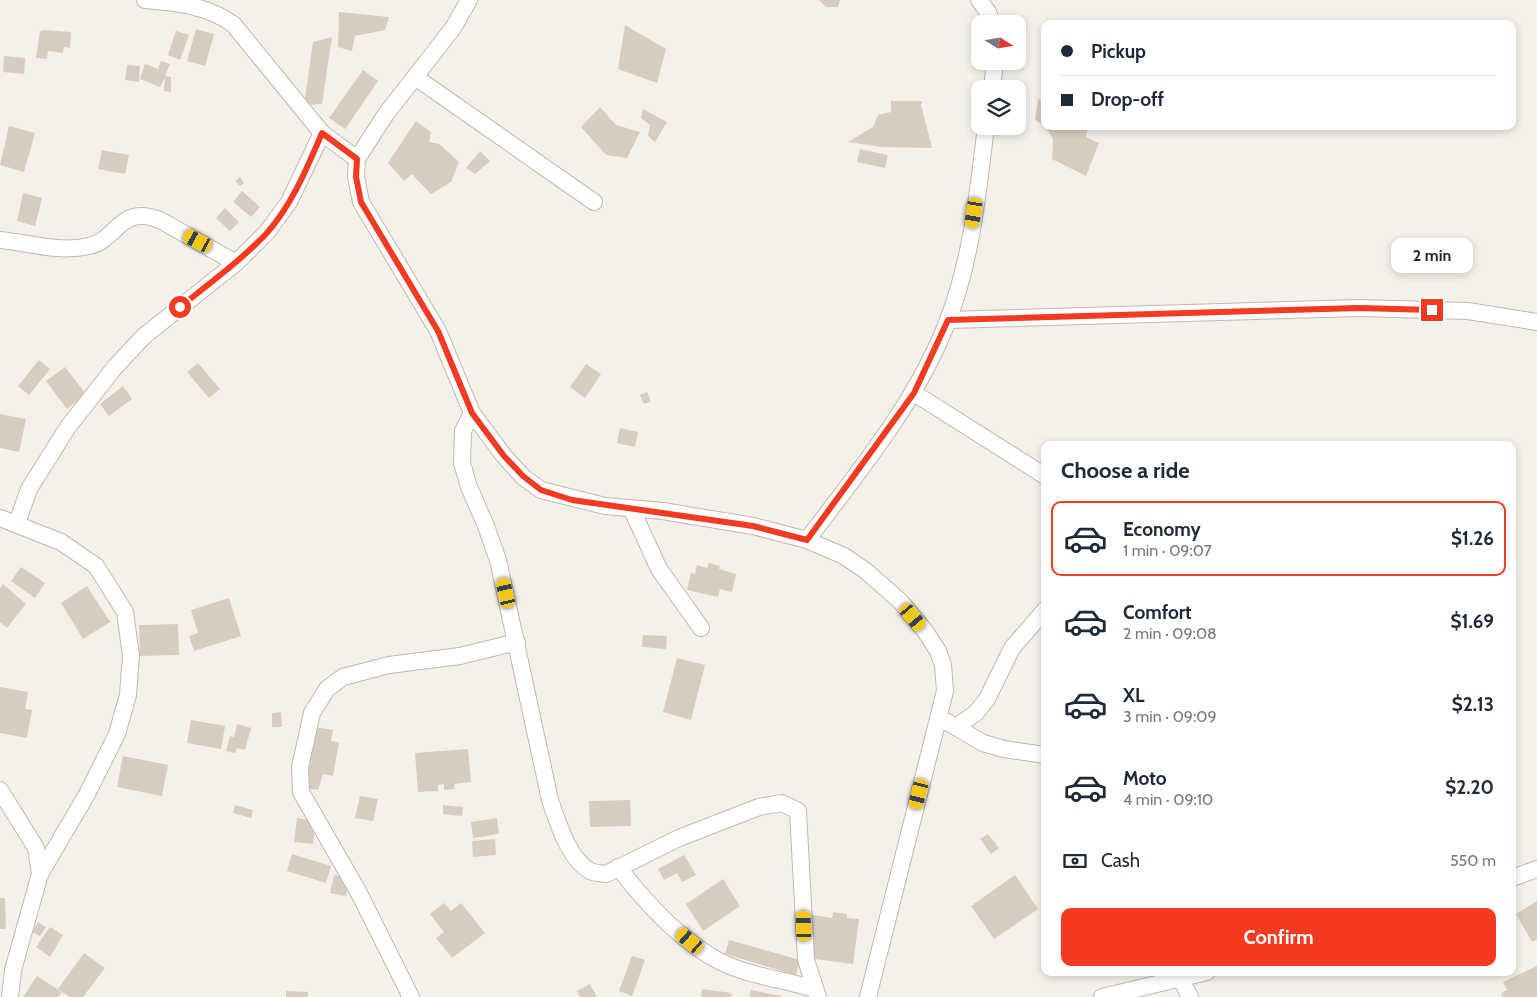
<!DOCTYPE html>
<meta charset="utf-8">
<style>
body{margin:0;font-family:Cabin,sans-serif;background:#f2f2f3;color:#1f2937;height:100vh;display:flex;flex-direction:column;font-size:19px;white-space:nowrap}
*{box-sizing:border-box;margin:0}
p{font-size:16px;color:#747a83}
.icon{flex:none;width:28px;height:28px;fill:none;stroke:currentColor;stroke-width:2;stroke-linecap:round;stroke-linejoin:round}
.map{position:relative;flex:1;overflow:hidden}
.side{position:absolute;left:1041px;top:441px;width:475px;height:535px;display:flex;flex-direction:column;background:#fff;border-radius:10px;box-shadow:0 2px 8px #0003}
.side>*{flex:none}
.hud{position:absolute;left:1041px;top:20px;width:475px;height:110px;border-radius:10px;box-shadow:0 2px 8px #0003;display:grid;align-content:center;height:110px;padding:0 20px;background:#fff}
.needle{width:32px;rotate:101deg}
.fabs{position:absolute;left:971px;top:15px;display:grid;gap:10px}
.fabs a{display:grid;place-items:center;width:55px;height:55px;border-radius:10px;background:#fff;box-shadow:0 2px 8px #0003;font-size:25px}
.end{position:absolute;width:22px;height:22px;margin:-11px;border:6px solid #f43b21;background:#fff;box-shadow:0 0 0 2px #fff}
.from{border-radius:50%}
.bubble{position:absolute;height:35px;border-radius:10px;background:#fff;box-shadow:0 2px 8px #0003;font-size:16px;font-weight:800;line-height:35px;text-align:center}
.car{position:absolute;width:15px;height:30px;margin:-15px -8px;border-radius:6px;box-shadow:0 0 4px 1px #0007;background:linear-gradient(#f5c518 24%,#345 0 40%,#f5c518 0 76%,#345 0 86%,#f5c518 0)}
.hud b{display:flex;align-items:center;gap:18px;height:48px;font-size:19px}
.hud b+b{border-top:1px solid #e0e1e3}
.hud i{width:12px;height:12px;background:#1f2937}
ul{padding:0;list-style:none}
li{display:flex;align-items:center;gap:15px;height:75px;margin:0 10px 8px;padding:0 10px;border:2px solid transparent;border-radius:10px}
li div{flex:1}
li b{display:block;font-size:19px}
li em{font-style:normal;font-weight:800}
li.on{border-color:#f43b21}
li>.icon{width:45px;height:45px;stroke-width:1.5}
h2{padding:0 20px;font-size:22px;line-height:60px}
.pay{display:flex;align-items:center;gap:12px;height:55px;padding:0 20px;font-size:19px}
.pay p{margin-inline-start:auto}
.primary-button{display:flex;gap:10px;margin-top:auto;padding:10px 20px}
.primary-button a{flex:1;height:58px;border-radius:10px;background:#f43b21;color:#fff;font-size:20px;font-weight:800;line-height:58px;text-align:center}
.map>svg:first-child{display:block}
.building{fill:#d6cdc0}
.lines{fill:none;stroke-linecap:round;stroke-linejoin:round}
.street-casing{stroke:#c0b9ad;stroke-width:18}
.street{stroke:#fff;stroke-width:16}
.route{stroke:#f43b21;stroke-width:6}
</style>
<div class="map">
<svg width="1537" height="997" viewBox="0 0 1537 997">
<rect width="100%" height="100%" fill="#f5f1ea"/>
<g class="building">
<polygon points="819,0 840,0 838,7 826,7"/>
<polygon points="339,12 389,17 385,30 355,36 352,51 338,47"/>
<polygon points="625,25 666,49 657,83 618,69"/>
<polygon points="196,29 214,34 205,66 187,61"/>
<polygon points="44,30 71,32 70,48 64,47 63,53 48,51 47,59 36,58 40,31"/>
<polygon points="176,31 189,35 180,60 168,55"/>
<polygon points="332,37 322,104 304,105 313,42"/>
<polygon points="4,56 25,58 24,74 3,72"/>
<polygon points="161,61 170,64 165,76 171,77 171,92 164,91 165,77 160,87 140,79 145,64 158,69"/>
<polygon points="127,65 140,66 139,82 125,80"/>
<polygon points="363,70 378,81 345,129 329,118"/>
<polygon points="1038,99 1045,101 1045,126 1035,120"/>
<polygon points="891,101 922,101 921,105 932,148 882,147 848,142 873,127 878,115 891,112"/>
<polygon points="600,107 616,125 640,132 627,158 606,155 581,127"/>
<polygon points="643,109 667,122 655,142 648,136 650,125 641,118"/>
<polygon points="416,121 431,132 429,142 439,144 459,162 451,182 431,194 412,174 404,181 388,163"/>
<polygon points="9,126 35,133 24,172 0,165"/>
<polygon points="1045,126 1088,126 1086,137 1099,143 1086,176 1052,159 1053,139"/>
<polygon points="860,149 888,155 885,168 857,162"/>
<polygon points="102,150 129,155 125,174 98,169"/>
<polygon points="480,151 490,161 475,174 466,168"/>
<polygon points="240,177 244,183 240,186 235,181"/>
<polygon points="242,191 260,207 251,217 233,202"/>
<polygon points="23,193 42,198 35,226 17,221"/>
<polygon points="225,208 239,222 230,231 216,218"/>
<polygon points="39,360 50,369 29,395 18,386"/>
<polygon points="198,363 220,389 209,398 187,372"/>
<polygon points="586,364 601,374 585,398 570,387"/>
<polygon points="65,367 86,394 67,409 46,381"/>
<polygon points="123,386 132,399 109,416 100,404"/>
<polygon points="647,392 651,402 644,404 640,395"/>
<polygon points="0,414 26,419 19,452 0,448"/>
<polygon points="620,428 638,432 635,447 617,443"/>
<polygon points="709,563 720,566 719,569 736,574 732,592 720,589 718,597 687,590 691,573 695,574 697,565 707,568"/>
<polygon points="21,567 45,583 35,598 11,581"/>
<polygon points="3,584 26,604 7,628 0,622 0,588"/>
<polygon points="87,586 110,622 83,639 61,603"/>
<polygon points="229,598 241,636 194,651 189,636 198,633 191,610"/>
<polygon points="178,624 179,655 140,656 139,625"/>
<polygon points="643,635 667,636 666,649 642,647"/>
<polygon points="677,658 705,665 691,720 663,712"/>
<polygon points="0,687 28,692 25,709 32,710 27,738 0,733"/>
<polygon points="281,712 282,727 272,727 272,713"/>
<polygon points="191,720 225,726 221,749 187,743"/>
<polygon points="237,724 251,728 245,750 237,748 235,753 226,751 230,736 234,737"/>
<polygon points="316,727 333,730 331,741 339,742 333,776 323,774 318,790 305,788"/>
<polygon points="468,749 471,782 454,784 455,789 444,790 444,784 438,785 438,791 418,792 415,753"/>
<polygon points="123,756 168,765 162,796 117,787"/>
<polygon points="360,796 378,799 373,821 355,818"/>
<polygon points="630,800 631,826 590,827 589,801"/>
<polygon points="235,805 253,810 251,818 233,813"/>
<polygon points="443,805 463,807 462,816 443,814"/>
<polygon points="297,818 316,821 313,844 294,842"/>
<polygon points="497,818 499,834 473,838 471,822"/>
<polygon points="988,834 999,848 991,854 980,839"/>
<polygon points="495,839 496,855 473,857 472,841"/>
<polygon points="292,854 331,866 326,883 287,871"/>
<polygon points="684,855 696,875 682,882 677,873 664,880 658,869"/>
<polygon points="334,875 350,878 346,896 330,893"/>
<polygon points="1015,875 1038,909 994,939 971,906"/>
<polygon points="723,879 740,906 703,931 686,904"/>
<polygon points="0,898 5,898 6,929 0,929"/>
<polygon points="1537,901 1537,939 1532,942 1516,914"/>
<polygon points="444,903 451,911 461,903 485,933 452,958 436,938 444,932 430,914"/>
<polygon points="833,912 847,914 847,918 859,919 853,964 807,958 813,915 832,918"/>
<polygon points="38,922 46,927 40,936 32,932"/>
<polygon points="50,927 63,935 50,957 36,947"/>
<polygon points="729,940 800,960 796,975 725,954"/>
<polygon points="84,953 105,968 83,997 70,997 58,989"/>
<polygon points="632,956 645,960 632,996 619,991"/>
<polygon points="1537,966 1537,997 1503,997 1501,993 1507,990 1503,982"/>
<polygon points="37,976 62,992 58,997 23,997"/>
<polygon points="590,984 597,997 580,997 577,991"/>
<polygon points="702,989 732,993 731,997 701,997"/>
<polygon points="751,990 781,996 781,997 749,997"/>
<polygon points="286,991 308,992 308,997 286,997"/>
</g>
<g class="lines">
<g class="street-casing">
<g id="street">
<path d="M145,0C177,3 206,5 233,24L322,133L357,159"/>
<polyline points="469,0 453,28 386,114 357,159 356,177 361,202 438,331 472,413 504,456 523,477 541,490 605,506 663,511 753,526 807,540 844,556 866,571 901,602 925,631 938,651 943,665 945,691 868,997"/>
<polyline points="979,0 988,12 992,24"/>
<polyline points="415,77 594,202"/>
<polyline points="992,89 995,61"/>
<path d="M0,240C29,243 59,253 89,246C118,240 119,204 160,220L236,263"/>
<polyline points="948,320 1359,308 1468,311 1537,322"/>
<polyline points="914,393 1045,476"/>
<path d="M472,413L463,431L462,463L469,487L486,526L498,560L550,800C558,823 568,858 590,871C594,873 601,873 606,874L679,838L759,807L782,803L798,811L806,960L818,997"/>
<polyline points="632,510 659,569 701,628"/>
<polyline points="0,518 61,542 96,566 125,612 131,656 128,695 117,734 86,796 40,874"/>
<polyline points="17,523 29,489 68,427 115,367 144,336 236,263 267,232 289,202 322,133"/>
<path d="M807,540C859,471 917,402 948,320C972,258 978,191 986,126"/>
<polyline points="947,722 983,743 1004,749 1045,755"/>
<polyline points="956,727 976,713 987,699 1012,648 1045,610"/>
<polyline points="0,790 36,848 40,874 13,970 10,997"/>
<path d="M618,867C645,902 679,940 719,961C748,976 783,979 814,989"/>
<polyline points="1512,878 1537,869"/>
<polyline points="1177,972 1190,997"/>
<polyline points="411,997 359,893 301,792 300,767 312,713 327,689 343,677 389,665 460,656 517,642"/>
<polyline points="1102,997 1207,972"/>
</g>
</g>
<use href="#street" class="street"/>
</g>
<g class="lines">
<path class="route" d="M180,307C210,283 240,261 266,234C292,205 307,168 322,133L357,159L356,177L361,202L438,331L472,413L504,456L523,476L541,490L572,500L753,526L807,540L914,393L948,320L1359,308L1432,310"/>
</g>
</svg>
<div class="fabs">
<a><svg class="needle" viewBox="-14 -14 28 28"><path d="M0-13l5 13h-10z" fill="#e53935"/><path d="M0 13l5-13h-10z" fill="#747a83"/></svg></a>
<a><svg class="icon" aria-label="layers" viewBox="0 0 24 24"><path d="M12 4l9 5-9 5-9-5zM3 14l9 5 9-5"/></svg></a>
</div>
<i class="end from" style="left:180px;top:307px"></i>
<i class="end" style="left:1432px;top:310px"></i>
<div class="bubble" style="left:1391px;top:238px;width:82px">2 min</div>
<i class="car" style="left:974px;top:213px;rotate:189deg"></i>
<i class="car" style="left:198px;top:241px;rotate:298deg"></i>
<i class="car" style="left:506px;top:593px;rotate:347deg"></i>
<i class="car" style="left:913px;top:617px;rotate:140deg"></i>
<i class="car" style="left:919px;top:794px;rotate:194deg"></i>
<i class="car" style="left:804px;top:926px;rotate:358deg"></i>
<i class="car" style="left:690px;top:941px;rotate:311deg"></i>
<div class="hud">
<b><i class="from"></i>Pickup</b>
<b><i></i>Drop-off</b>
</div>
<section class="side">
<h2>Choose a ride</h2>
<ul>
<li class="on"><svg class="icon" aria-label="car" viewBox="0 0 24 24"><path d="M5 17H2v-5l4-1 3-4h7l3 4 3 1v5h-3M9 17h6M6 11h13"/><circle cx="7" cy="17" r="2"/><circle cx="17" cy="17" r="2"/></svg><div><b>Economy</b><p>1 min · 09:07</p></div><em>$1.26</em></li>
<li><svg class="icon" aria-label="car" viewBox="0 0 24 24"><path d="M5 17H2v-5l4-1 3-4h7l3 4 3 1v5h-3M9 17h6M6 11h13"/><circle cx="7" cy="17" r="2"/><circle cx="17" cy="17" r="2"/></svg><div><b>Comfort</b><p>2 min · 09:08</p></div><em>$1.69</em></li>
<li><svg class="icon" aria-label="car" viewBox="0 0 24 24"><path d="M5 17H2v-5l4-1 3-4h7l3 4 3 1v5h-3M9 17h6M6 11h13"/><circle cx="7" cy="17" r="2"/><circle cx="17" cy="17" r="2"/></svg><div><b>XL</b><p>3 min · 09:09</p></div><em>$2.13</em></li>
<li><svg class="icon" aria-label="car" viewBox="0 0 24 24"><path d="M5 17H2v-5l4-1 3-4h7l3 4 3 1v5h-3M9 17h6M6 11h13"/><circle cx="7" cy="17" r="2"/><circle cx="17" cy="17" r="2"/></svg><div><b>Moto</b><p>4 min · 09:10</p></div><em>$2.20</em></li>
</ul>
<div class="pay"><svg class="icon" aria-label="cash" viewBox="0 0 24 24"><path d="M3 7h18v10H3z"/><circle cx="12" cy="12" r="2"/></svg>Cash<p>550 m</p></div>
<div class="primary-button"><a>Confirm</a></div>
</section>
</div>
